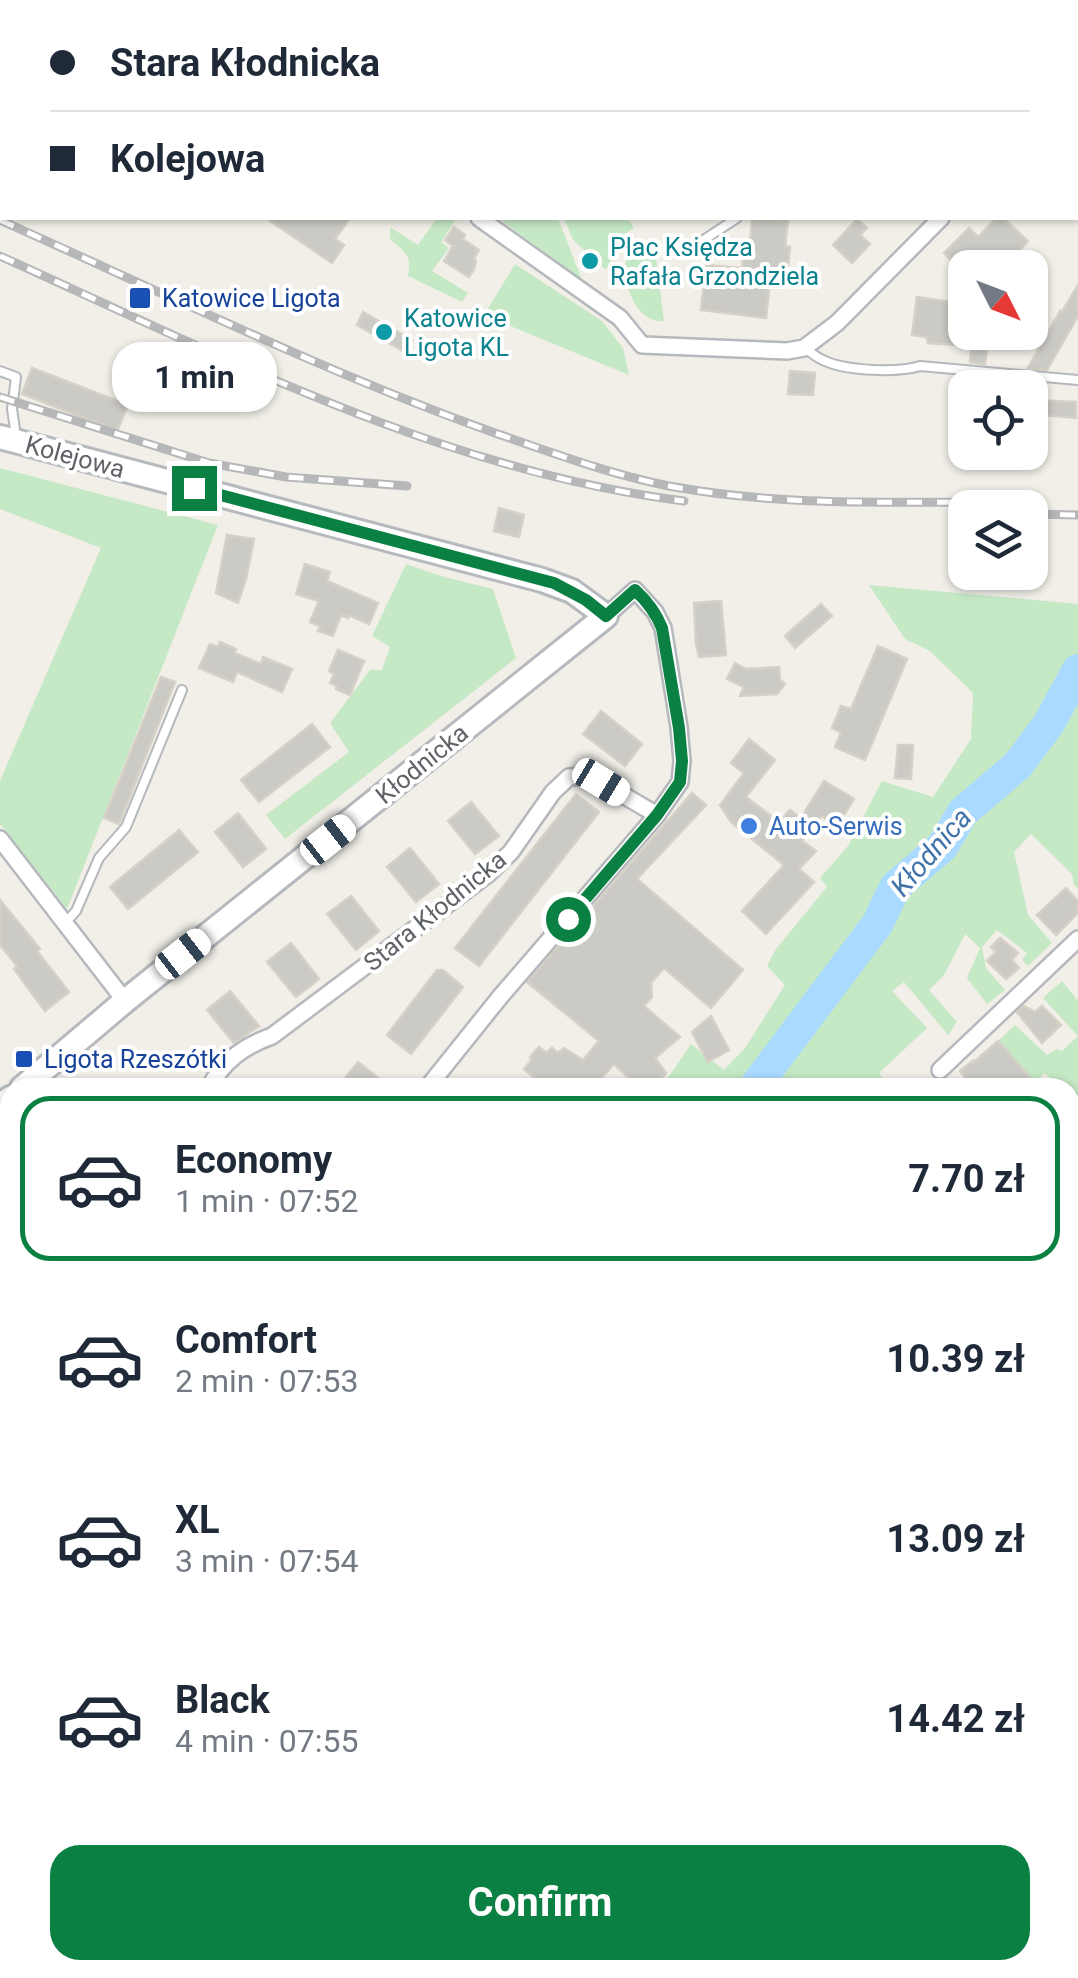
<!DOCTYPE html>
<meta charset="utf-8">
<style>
body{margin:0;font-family:Roboto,sans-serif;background:#f2f2f3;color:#1f2937;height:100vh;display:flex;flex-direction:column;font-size:38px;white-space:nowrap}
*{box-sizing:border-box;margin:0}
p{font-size:32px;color:#747a83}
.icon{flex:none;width:55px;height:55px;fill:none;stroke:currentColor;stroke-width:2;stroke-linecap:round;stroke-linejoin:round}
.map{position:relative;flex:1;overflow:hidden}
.sheet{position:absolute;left:0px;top:1078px;width:1080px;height:902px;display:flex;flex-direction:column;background:#fff;border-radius:30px 30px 0 0;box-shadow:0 2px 8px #0004}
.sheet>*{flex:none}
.guide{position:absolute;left:0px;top:0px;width:1080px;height:220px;box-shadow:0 2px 8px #0004;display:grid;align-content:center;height:220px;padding:0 50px;background:#fff}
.needle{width:65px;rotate:132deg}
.fabs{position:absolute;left:948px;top:250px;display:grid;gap:20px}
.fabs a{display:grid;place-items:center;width:100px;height:100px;border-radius:20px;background:#fff;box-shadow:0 2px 8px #0004;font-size:50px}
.end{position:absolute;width:45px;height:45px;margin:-22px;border:12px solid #0b8043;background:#fff;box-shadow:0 0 0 5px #fff}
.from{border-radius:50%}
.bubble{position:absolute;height:70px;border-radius:30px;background:#fff;box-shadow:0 2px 8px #0004;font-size:32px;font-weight:700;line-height:70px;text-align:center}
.car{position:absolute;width:30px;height:60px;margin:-30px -15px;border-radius:12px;box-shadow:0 0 8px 2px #0007;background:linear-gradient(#fff 24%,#345 0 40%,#fff 0 76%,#345 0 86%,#fff 0)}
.guide b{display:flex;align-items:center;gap:35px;height:95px;font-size:38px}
.guide b+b{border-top:2px solid #e0e1e3}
.guide i{width:25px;height:25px;background:#1f2937}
ul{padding:18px 0 0;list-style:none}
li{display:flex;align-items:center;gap:30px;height:165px;margin:0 20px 15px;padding:0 30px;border:5px solid transparent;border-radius:30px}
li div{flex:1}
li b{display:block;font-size:38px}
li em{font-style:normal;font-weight:700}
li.on{border-color:#0b8043}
li>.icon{width:90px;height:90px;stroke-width:1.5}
.cta{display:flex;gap:20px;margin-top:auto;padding:20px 50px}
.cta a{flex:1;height:115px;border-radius:30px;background:#0b8043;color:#fff;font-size:40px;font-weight:700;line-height:115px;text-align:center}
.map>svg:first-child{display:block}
.green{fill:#c5e8c5}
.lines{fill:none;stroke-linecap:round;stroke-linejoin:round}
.river{stroke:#aadaff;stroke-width:32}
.building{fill:#cccac5;stroke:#d6d1c6;stroke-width:2.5}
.lane-casing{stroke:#b5b8bc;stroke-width:12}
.street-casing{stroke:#b5b8bc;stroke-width:20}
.secondary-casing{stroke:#b6babf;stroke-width:28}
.lane{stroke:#fff;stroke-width:8}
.street{stroke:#fff;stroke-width:15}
.secondary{stroke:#fff;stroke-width:22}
.rail-casing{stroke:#b6b7b8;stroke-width:9}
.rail{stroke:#fff;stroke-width:5;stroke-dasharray:15;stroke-linecap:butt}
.route{stroke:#0b8043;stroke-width:12}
.culture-dot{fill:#0f9aa8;stroke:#fff;stroke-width:4}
.transit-dot{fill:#1a4fb4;stroke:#fff;stroke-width:4}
.shop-dot{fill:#3f7fe0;stroke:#fff;stroke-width:4}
.labels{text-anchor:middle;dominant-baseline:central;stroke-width:8;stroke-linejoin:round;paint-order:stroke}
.culture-label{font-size:25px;fill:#0d838f;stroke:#fff;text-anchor:start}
.transit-label{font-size:25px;fill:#164399;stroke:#fff;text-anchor:start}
.street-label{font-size:25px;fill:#5f6368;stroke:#fff}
.shop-label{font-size:25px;fill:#366cbe;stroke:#fff;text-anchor:start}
.water-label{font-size:28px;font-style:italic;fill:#4174aa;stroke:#fff}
</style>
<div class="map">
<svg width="1078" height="1978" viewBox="0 0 1078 1978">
<rect width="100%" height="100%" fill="#f1efe8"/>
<g class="green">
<path d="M437,218H450L455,221L441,242L449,248L432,271L468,293L462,302L408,276C412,254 405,253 390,239V227L418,245Z"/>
<polygon points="498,218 555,218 559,221 582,280"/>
<path d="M564,218H628L634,228C616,240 612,242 611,264L605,269L573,240Z"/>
<path d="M631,248L655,249L664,321C634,325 615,270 631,248Z"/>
<polygon points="515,264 602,321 623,348 629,375 484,315"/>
<polygon points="0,468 218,525 67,909 0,824 0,781 101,548 0,509"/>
<polygon points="406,564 444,577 493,589 516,658 285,839 266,815 349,752 330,723 370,670 382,670 390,647 372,636"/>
<polygon points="869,585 1078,604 1078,889 1074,885 1072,874 1031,834 1014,852 1028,915 1052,943 1028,966 1022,960 1027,953 997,930 982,947 986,968 1005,990 987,1004 967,978 980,948 965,934 944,975 929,990 957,1022 948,1035 904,982 892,991 927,1028 879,1073 889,1086 888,1087 659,1088 670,1075 691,1044 724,1070 745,1048 785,985 767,966 776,949 827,887 820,878 848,846 882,781 933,797 971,739 973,693 930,651 905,639"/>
<polygon points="1062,981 1078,1001 1078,1097 1070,1088 1060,1087 1045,1073 1030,1087 978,1060 1015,1025 1047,1055 1057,1049 1062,1051 1078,1036 1043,998"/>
<polygon points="0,1634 10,1643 10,1785 0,1795"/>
<polygon points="295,1970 454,1970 461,1978 301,1978"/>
</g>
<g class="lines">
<g class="river">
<polyline points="754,1088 878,923 895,887 942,847 963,812 1017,766 1048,725 1078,670"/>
<polyline points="0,1508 10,1504"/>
</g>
</g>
<g class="building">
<polygon points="266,218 350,218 335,239 344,245 332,263"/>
<polygon points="752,218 788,221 785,246 790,247 788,266 783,266 781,281 770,279 766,318 701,310 706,265 742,268 745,242 750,243"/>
<polygon points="996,218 1003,218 1028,241 1003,268 958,268 944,253 969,228 978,237"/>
<polygon points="857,219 867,228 860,235 870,244 852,263 833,245"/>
<polygon points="454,227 465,235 463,239 479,250 474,258 476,262 474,269 469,277 444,261 453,246 445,240"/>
<polygon points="1078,285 1078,316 1047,370 1028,368 1060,311 1062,312"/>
<polygon points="917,297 965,304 965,332 989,332 985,364 970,362 971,346 928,343 927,337 912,335"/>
<polygon points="363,312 412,340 405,352 357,325"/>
<polygon points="32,368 128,405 117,431 22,394"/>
<polygon points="790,371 815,373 813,395 788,394"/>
<polygon points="1031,400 1076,402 1076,418 1031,414"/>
<polygon points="499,508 524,515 519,537 494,531"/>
<polygon points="227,535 254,539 246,579 238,603 216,593"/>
<polygon points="305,564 330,572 327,581 378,603 369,624 349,615 348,618 341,615 333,636 318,631 320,626 310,622 319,601 296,594"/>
<polygon points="721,601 726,655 699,657 696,644 694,603"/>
<polygon points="821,604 832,616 795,648 785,636"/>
<polygon points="220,642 236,649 234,653 261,664 263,657 292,669 282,692 237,672 233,682 199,668 210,644 218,647"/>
<polygon points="878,646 907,659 865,760 835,747 841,733 832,728 841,706 851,709"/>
<polygon points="338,650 364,661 350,695 336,689 337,686 330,683 334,674 329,671"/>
<polygon points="735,663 746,669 779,667 780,680 785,684 777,694 740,696 744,687 727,679"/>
<polygon points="161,677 175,682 119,824 104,818"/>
<polygon points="601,711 642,744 625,766 583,734"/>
<polygon points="312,724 330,747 259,802 241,780"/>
<polygon points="749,739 775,760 746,797 779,822 790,810 801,818 824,781 854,799 837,826 822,816 802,841 816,851 799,869 814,882 766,934 742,911 784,865 731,822 720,805 744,773 731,763"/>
<polygon points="898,745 913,745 911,779 895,778"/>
<polygon points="692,793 706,805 637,879 743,970 711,1008 664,968 651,983 652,997 644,1006 680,1037 655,1058 666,1073 654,1088 639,1088 614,1064 593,1088 546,1088 524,1069 532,1059 530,1057 539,1047 546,1053 552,1048 558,1053 564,1048 583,1060 599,1041 527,982"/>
<polygon points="576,794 599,812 479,966 455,948"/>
<polygon points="471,802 499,836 475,854 448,821"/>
<polygon points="238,813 266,849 243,867 215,832"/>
<polygon points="179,830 198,852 128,909 110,887"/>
<polygon points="410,848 439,884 416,902 387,867"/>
<polygon points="1066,888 1078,901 1078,913 1056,935 1037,915"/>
<polygon points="351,896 379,931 356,950 327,914"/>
<polygon points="0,900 40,949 37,951 69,992 45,1011 14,969 17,966 0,945"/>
<polygon points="1000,938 1018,953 1012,960 1019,968 1006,979 987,961 996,952 991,947"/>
<polygon points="291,943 319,979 296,997 267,962"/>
<polygon points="437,970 443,970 463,987 411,1054 387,1035"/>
<polygon points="230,991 259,1026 234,1043 207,1010"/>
<polygon points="1024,1006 1035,1012 1042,1006 1061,1025 1042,1043 1017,1012"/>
<polygon points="711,1016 729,1050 708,1062 692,1032"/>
<polygon points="998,1041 1014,1059 1039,1088 973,1088 960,1071 973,1061 974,1062"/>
<polygon points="358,1062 391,1088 337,1088"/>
</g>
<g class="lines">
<g class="lane-casing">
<g id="lane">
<polyline points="134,0 138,2"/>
<polyline points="446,2 448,0"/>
<polyline points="702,241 737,218"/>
<path d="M804,348C811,352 817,358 825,361C848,371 897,373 920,366L1078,380"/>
<polyline points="0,371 16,377 12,409 15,429 13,436"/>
<polyline points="65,923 76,911 99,858 126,827 182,690"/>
<polyline points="0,1292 10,1286"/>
<polyline points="1070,1500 1078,1511"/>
</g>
</g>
<g class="street-casing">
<g id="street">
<polyline points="806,0 809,2"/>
<polyline points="1073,0 1076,2"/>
<polyline points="652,2 654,0"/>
<polyline points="1078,77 1078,76"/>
<polyline points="479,218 620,318 642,345 787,351 804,348 837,323 941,218"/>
<polyline points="0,839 125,1001"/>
<polyline points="940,1070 1078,939"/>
<path d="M209,1088C223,1061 244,1046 272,1036L488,874L511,852L553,792L569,777L587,776L601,782L657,815"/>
<polyline points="427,1088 500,997 657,815 680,782 682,761 679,727 663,628 655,612 635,590 606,616"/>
<polyline points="0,1213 10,1227"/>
<polyline points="1070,1308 1078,1301"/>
<polyline points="1070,1434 1078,1426"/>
<polyline points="1070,1755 1078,1767"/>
<polyline points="963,1970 968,1978"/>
</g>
</g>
<g class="secondary-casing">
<g id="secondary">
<polyline points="468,0 469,2"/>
<polyline points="517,2 518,0"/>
<polyline points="0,437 542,580 572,591 606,616 125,1001 22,1088"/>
<polyline points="0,1106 10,1098"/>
<polyline points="1070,1685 1078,1677"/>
<polyline points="792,1978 799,1970"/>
</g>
</g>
<use href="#lane" class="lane"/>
<use href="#street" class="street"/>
<use href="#secondary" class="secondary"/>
<g class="rail-casing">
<g id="rail">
<path d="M0,220C164,293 326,373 495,433C553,453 609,474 669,486C777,506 886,502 995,502"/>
<path d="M0,256C220,355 442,471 684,501"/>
<polyline points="0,397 209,463 286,477 407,486"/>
<polyline points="1030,514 1078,515"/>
</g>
</g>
<use href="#rail" class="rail"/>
</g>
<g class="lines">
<path class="route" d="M194,488L554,583L586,600L606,616L635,590C647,601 656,613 662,628L679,728L682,761L680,782L657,815L568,919"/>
</g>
<g class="culture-dot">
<circle cx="590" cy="261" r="10"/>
<circle cx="384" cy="332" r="10"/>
</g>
<g class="transit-dot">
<rect x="128" y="286" width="24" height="24" rx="5"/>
<rect x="14" y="1049" width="20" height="20" rx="5"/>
</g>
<circle class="shop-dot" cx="749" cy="826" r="10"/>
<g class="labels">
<g class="culture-label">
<text x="610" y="247">Plac Księdza<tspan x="610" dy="29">Rafała Grzondziela</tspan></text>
<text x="404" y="318">Katowice<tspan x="404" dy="29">Ligota KL</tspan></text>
</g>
<g class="transit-label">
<text x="162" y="298">Katowice Ligota</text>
<text x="44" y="1059">Ligota Rzeszótki</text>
</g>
<g class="street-label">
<text transform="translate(75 457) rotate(15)">Kolejowa</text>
<text transform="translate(422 764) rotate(-39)">Kłodnicka</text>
<text transform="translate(435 911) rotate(-39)">Stara Kłodnicka</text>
</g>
<g class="shop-label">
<text x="769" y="826">Auto-Serwis</text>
</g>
<g class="water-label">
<text transform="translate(931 852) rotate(-49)">Kłodnica</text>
</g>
</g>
</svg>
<div class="fabs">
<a><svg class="needle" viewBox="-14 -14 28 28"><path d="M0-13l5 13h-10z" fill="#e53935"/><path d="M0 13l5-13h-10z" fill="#747a83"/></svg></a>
<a><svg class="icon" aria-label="locate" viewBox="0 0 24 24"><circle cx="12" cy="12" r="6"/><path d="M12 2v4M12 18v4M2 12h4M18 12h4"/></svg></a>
<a><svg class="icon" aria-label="layers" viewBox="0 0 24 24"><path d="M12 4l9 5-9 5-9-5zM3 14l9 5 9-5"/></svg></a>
</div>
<i class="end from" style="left:568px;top:919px"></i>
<i class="end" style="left:194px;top:488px"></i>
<div class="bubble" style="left:112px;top:342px;width:165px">1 min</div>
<i class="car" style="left:601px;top:782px;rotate:121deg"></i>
<i class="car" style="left:328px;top:840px;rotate:52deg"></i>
<i class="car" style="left:183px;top:954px;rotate:52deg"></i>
<div class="guide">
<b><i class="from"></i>Stara Kłodnicka</b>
<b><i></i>Kolejowa</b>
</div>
<section class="sheet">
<ul>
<li class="on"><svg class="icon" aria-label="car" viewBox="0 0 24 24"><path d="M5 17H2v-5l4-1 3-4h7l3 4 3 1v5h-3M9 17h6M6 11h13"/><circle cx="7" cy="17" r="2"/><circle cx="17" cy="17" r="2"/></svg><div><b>Economy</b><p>1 min · 07:52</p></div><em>7.70 zł</em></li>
<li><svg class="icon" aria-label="car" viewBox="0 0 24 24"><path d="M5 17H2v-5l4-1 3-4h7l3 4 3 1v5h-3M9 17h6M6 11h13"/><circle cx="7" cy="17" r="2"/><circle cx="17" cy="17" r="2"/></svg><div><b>Comfort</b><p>2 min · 07:53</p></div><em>10.39 zł</em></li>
<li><svg class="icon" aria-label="car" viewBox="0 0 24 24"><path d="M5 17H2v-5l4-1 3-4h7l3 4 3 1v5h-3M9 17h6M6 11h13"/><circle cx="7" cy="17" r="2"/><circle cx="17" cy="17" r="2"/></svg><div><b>XL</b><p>3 min · 07:54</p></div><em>13.09 zł</em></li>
<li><svg class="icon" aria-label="car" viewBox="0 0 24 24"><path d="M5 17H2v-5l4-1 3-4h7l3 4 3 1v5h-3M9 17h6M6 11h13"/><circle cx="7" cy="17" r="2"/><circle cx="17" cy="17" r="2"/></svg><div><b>Black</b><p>4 min · 07:55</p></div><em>14.42 zł</em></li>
</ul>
<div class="cta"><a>Confirm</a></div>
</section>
</div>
